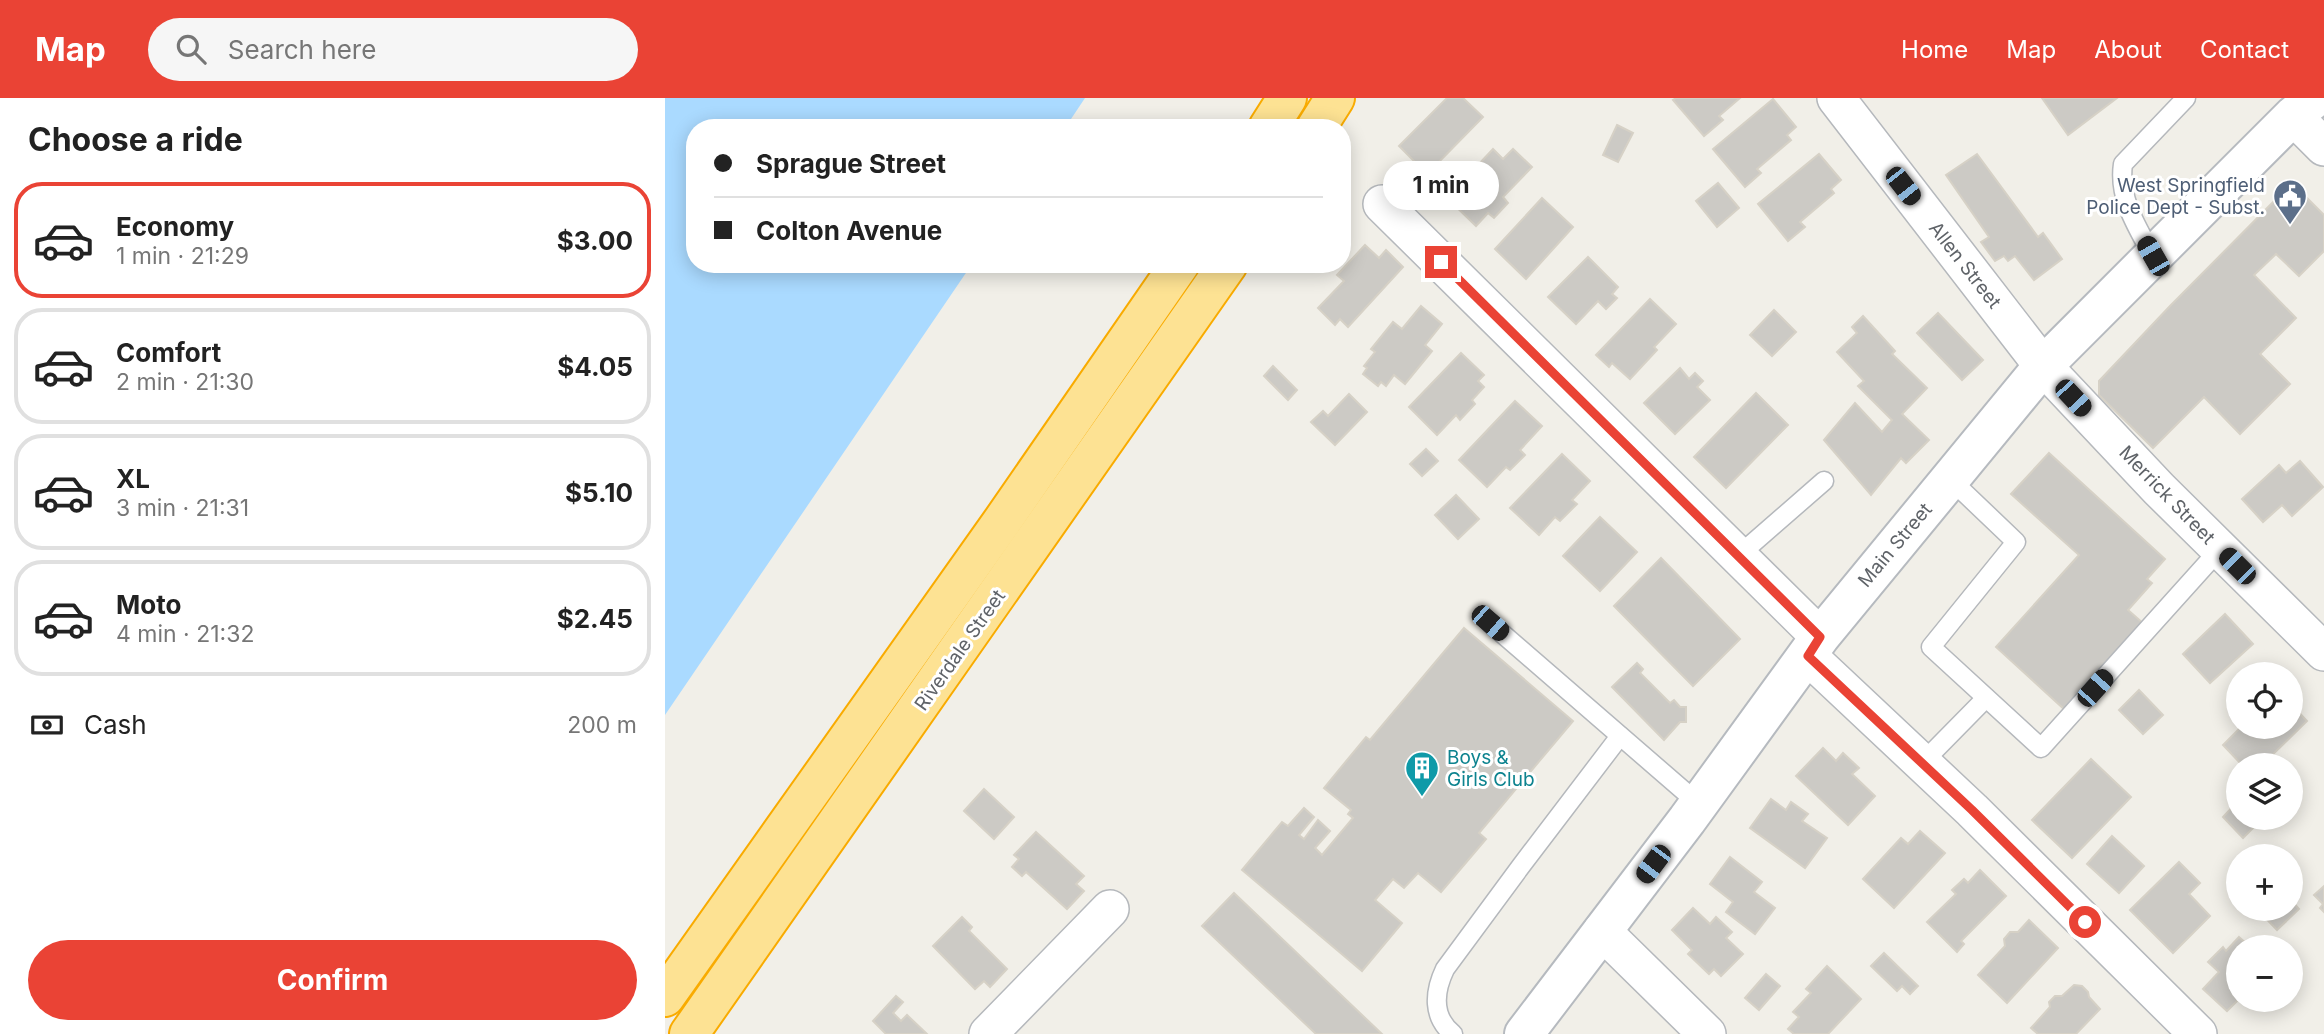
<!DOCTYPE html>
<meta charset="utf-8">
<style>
body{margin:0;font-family:Inter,sans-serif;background:#f6f6f6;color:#222;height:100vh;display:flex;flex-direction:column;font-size:26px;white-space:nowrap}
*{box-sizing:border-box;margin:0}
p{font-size:23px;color:#767676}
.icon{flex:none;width:38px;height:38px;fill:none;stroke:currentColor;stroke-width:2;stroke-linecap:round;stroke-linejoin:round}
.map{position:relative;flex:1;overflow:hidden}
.side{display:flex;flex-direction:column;background:#fff;width:665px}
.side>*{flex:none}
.guide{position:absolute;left:21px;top:21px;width:665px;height:154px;border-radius:28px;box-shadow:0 4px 18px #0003;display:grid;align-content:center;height:154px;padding:0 28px;background:#fff}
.controls{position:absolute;left:1561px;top:564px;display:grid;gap:14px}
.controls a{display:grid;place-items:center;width:77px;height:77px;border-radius:50%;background:#fff;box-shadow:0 4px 18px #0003;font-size:35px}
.end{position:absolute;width:32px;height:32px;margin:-16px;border:9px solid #ea4335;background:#fff;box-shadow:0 0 0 4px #fff}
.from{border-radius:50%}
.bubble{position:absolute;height:49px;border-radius:24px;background:#fff;box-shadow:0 4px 18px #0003;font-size:23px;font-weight:700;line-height:49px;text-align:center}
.car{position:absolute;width:21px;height:42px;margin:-21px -10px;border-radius:9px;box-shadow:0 0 5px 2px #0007;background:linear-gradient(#222 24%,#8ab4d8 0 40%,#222 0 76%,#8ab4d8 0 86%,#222 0)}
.guide b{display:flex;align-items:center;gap:24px;height:66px;font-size:26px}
.guide b+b{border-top:2px solid #e0e0e0}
.guide i{width:18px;height:18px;background:#222}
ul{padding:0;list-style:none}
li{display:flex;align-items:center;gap:21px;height:116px;margin:0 14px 10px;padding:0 14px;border:4px solid #e0e0e0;border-radius:28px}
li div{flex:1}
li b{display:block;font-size:26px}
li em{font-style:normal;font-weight:700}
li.active{border-color:#ea4335}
li>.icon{width:63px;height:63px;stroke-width:1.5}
h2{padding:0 28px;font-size:32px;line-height:84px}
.pay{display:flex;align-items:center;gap:18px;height:77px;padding:0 28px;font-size:26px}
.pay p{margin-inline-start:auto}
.primary-button{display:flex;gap:14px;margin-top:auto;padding:14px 28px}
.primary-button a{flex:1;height:80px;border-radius:42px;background:#ea4335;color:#fff;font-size:28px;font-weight:700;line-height:80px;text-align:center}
header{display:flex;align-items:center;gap:42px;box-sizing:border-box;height:98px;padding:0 35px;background:#ea4335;color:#fff}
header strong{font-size:33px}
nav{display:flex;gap:38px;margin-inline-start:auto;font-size:24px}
.search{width:490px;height:63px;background:#f6f6f6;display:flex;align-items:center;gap:18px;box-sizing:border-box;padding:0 24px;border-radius:38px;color:#767676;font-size:26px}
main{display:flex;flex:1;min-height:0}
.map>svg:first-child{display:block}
.water{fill:#aadaff}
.building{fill:#cccac5;stroke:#d6d1c6;stroke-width:2}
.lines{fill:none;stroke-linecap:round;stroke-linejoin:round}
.lane-casing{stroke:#b5b8bc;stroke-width:21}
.street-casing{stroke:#b5b8bc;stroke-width:40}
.secondary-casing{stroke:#b6babf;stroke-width:42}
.highway-casing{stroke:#f9ab00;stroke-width:42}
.lane{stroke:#fff;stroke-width:18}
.street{stroke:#fff;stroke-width:37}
.secondary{stroke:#fff;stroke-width:38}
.highway{stroke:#fde293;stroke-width:38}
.route{stroke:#ea4335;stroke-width:9}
.labels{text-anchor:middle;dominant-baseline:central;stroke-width:6;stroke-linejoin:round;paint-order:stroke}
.service-label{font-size:19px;fill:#4e5e75;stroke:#fff;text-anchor:end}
.street-label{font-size:19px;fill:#5f6368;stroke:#fff}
.culture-label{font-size:19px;fill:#0d838f;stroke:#fff;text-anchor:start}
</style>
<header>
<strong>Map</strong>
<div class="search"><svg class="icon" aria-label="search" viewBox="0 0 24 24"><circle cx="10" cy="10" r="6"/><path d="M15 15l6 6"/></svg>Search here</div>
<nav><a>Home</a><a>Map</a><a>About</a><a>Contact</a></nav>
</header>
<main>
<section class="side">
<h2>Choose a ride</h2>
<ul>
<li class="active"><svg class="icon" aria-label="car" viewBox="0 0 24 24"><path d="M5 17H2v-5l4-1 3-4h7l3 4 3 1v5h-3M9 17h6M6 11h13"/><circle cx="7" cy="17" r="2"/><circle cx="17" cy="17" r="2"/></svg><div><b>Economy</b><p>1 min · 21:29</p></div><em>$3.00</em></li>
<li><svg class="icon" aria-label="car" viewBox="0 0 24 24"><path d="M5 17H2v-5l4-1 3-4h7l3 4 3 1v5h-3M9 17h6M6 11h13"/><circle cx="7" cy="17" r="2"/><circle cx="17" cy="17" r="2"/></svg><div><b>Comfort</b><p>2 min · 21:30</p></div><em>$4.05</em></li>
<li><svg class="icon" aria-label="car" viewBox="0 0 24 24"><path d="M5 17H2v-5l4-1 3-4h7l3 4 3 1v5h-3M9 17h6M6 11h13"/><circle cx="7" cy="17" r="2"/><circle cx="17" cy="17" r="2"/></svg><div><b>XL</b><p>3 min · 21:31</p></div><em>$5.10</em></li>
<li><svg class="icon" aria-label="car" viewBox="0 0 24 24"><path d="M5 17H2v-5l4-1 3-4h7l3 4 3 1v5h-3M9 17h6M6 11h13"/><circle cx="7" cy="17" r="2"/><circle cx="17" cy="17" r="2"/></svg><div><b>Moto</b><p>4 min · 21:32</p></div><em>$2.45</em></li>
</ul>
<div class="pay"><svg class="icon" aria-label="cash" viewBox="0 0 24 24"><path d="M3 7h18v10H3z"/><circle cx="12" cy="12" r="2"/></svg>Cash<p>200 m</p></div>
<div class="primary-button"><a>Confirm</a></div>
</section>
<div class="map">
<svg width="1659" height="936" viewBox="0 0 1659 936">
<rect width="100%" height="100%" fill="#f1efe8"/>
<polygon class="water" points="0,0 420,0 400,30 30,30 30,166 307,166 0,617"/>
<g class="building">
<polygon points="782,0 798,0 818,19 762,76 734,48"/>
<polygon points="1011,0 1075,0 1054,18 1058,22 1039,38 1008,2"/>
<polygon points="1377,0 1452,0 1403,37"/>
<polygon points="1108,1 1131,29 1122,37 1126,42 1092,71 1096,75 1080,89 1048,51"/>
<polygon points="952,27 968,35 953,64 938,57"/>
<polygon points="828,51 838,61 848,51 867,69 838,99 843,105 829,120 823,115 811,128 782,100"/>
<polygon points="1154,56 1176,82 1166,91 1169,95 1135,124 1140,129 1123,143 1093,106"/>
<polygon points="1312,56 1373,139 1378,135 1397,161 1369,182 1350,158 1343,163 1339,158 1330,163 1316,144 1324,139 1281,77"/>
<polygon points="1053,85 1074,110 1052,129 1031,103"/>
<polygon points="1627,85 1659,117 1659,153 1634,178 1611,156 1589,177 1631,220 1595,256 1625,286 1575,336 1539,299 1488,350 1434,297 1434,283 1505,208"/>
<polygon points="877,100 908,129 861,181 830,151"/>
<polygon points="700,147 714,160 721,152 738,169 683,229 675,221 670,227 653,210 679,183 672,177"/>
<polygon points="923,159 953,189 947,196 952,200 941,211 933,203 911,226 883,199"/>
<polygon points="985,201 1011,226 989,249 992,252 965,281 947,265 944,269 931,257"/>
<polygon points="756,208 777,226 760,247 767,253 740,286 729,277 721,288 716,284 713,288 698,276 702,270 699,268 710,254 706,251 728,224 737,231"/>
<polygon points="1109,212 1131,234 1107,258 1085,237"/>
<polygon points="1273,215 1318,262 1297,282 1252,235"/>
<polygon points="1198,218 1230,253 1227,256 1262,290 1237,316 1264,342 1241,365 1236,360 1206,397 1159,342 1190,305 1217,334 1227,322 1193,288 1199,283 1172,254 1192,235 1187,229"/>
<polygon points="796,255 819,277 813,283 819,289 807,302 810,306 795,322 791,317 772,337 744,309"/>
<polygon points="608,268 632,292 623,302 599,278"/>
<polygon points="1015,270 1024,281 1030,275 1038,283 1032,289 1045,302 1010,336 979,305"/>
<polygon points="1091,295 1123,327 1061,390 1029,359"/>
<polygon points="684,296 702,314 670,347 646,324 658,313 663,318"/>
<polygon points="850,303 877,328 855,352 860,357 845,372 841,369 822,389 794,362"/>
<polygon points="761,351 773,363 757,378 745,366"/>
<polygon points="1384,355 1500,461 1482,481 1487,485 1463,512 1479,526 1400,612 1331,549 1414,457 1346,396"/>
<polygon points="897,356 925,383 907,402 912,406 895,423 890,419 874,437 845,410"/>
<polygon points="1635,363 1658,389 1627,418 1617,407 1598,424 1577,401 1614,367 1621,375"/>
<polygon points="791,397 814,421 793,441 770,417"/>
<polygon points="935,419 972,454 935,493 898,458"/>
<polygon points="996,460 1075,541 1028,588 949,508"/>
<polygon points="1560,516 1588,546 1545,585 1518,556"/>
<polygon points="799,530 908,623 814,735 821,741 776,794 753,775 739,790 728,781 710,802 737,825 697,873 577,772 617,724 623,728 639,710 649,719 634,737 639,741 653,722 665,733 650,750 657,757 688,720 683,716 686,712 659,690 701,639 705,642"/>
<polygon points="972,565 978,571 975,575 1005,605 1009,602 1015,609 1021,609 1021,624 1015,624 999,642 947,589"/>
<polygon points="1474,592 1498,617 1478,636 1454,612"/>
<polygon points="1626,606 1642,623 1597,667 1577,667 1558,647 1577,628 1626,628"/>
<polygon points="1158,650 1171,663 1178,655 1194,670 1187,676 1210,698 1183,727 1131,678"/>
<polygon points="1426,661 1466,699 1407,760 1367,722"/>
<polygon points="319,691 349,719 329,741 299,713"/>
<polygon points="1106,701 1121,712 1126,704 1143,716 1137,723 1162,740 1140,770 1085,730"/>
<polygon points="1573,703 1573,719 1599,719 1578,740 1558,719"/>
<polygon points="1255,733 1280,755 1229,810 1198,781 1236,740 1243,746"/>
<polygon points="371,734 419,778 411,786 419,793 402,811 361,774 357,778 347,769 354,761 349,757"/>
<polygon points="1447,738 1479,768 1454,795 1422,766"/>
<polygon points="1065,759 1097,784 1089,794 1110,810 1090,836 1061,814 1068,804 1045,786"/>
<polygon points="1514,764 1535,785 1524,796 1545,818 1508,855 1465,812"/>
<polygon points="1315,772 1341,798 1296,843 1299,846 1292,854 1262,824 1291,796 1287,792 1299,781 1303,785"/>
<polygon points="1659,788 1659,814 1655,810 1658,806 1649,797"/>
<polygon points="569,795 717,936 651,936 537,828"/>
<polygon points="1626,802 1634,811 1612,832 1591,810 1626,810"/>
<polygon points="1028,810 1045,826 1051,819 1067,834 1061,840 1078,856 1056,878 1049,871 1044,876 1023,856 1027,852 1007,832"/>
<polygon points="297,819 307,829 304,833 342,871 325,889 319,883 310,891 268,848"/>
<polygon points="1364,822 1393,850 1342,905 1313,877 1340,848 1339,841 1345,834 1353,834"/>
<polygon points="1574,839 1583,847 1590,840 1599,849 1573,849 1574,901 1562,913 1538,891 1554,874 1543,864 1558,849 1561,853"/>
<polygon points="1219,855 1253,888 1245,896 1237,888 1232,893 1206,868"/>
<polygon points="1162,868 1196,901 1163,936 1129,936 1123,931 1134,919 1128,914 1146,895 1141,891"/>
<polygon points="1101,876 1115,888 1094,912 1080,900"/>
<polygon points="1409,887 1417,888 1423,894 1424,899 1435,911 1411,936 1373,936 1366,930 1385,909 1384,904 1390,898 1397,898"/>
<polygon points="231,898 238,904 228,915 236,923 242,917 262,936 221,936 208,923"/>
</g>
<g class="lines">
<g class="lane-casing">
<g id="lane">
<path d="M1488,158C1472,129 1453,100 1458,66L1521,0"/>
<polyline points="1285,381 1351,444 1266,549 1376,650 1555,451"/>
<polyline points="1073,458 1159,383"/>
<polyline points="825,525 1034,706"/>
<polyline points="1257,665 1321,600"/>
<path d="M788,936C767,919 769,894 780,871L856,768L955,638"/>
</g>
</g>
<g class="street-casing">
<g id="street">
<polyline points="1171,0 1378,268 1494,391 1659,554"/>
<polyline points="1628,18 1659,49"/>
<polyline points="717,106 1155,539"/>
<polyline points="1143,558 1307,712 1533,936"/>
<polyline points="937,833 1042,936"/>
<polyline points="323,936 445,811"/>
</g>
</g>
<g class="secondary-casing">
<polyline id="secondary" points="859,936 1022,722 1155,539 1378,268 1628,18 1650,0"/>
</g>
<g class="highway-casing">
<g id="highway">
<polyline points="603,30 622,0"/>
<polyline points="651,30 670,0"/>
<polyline points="0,899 336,425 515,166"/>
<polyline points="24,936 563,166"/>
</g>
</g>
<use href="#lane" class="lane"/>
<use href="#street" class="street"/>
<use href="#secondary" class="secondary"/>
<use href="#highway" class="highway"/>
</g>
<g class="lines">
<polyline class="route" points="776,164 1155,539 1143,558 1307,712 1420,824"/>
</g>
<defs>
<g id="civic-pin" transform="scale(1.75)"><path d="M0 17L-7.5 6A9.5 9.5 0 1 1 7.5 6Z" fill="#5c6f8a" stroke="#fff"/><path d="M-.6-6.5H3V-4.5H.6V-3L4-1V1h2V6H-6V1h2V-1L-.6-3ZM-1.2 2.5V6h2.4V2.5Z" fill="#fff"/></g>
<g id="building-pin" transform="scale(1.75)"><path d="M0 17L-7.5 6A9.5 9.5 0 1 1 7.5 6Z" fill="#0f9aa8" stroke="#fff"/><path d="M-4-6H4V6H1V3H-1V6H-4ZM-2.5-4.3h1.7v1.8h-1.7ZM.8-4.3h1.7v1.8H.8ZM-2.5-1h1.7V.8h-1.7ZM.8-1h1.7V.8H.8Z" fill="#fff"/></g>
</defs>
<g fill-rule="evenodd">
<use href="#civic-pin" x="1625" y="98"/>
<use href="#building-pin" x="757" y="670"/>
</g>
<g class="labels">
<g class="service-label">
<text x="1600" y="87">West Springfield<tspan x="1600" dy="22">Police Dept - Subst.</tspan></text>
</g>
<g class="street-label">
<text transform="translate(1300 167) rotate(52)">Allen Street</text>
<text transform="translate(1502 397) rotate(46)">Merrick Street</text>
<text transform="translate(1230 447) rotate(-50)">Main Street</text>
<text transform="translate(295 552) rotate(-55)">Riverdale Street</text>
</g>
<g class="culture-label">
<text x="782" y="659">Boys &amp;<tspan x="782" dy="22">Girls Club</tspan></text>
</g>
</g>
</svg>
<div class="controls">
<a><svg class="icon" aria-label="locate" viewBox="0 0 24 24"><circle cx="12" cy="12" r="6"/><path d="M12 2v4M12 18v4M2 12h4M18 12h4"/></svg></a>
<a><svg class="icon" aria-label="layers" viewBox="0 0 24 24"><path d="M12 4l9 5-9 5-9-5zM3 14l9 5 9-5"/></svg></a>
<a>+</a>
<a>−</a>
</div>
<i class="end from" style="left:1420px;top:824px"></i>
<i class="end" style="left:776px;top:164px"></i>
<div class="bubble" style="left:718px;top:63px;width:116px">1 min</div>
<i class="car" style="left:1238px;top:88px;rotate:142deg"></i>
<i class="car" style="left:1488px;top:158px;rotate:330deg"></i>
<i class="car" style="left:1408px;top:300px;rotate:137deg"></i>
<i class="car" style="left:1572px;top:468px;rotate:315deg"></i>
<i class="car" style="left:825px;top:525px;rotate:131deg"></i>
<i class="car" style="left:1430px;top:590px;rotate:42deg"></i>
<i class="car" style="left:988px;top:766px;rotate:217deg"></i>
<div class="guide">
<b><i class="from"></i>Sprague Street</b>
<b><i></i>Colton Avenue</b>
</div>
</div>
</main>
